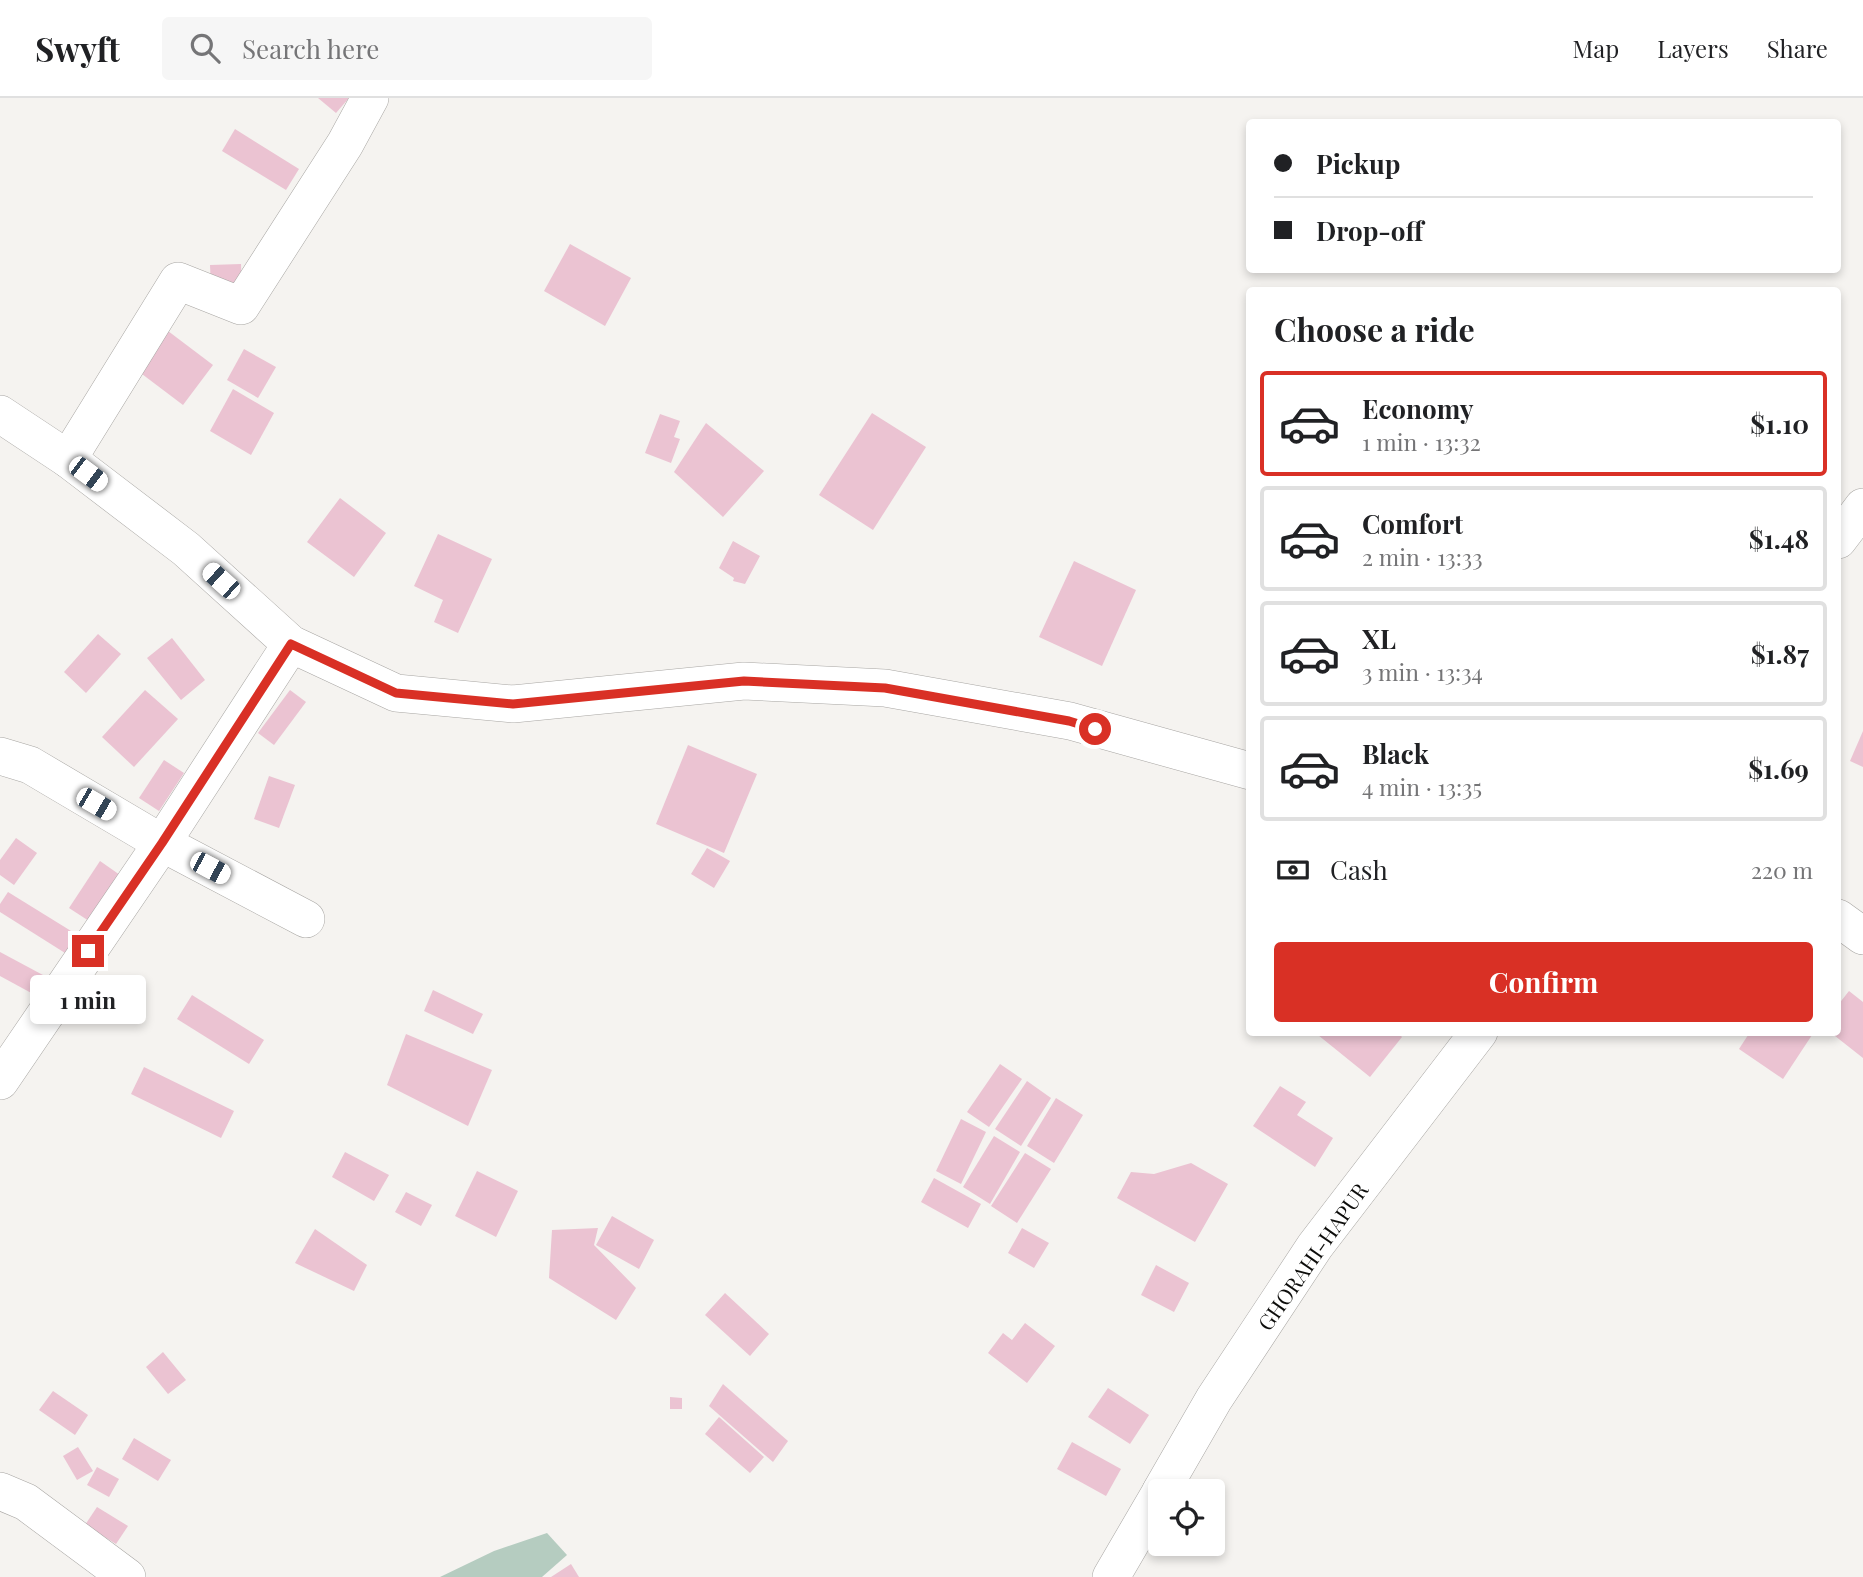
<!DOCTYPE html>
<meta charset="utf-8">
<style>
body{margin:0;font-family:"Playfair Display",serif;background:#f6f6f6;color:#202124;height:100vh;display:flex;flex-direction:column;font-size:26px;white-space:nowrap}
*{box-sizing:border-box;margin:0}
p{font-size:23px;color:#757577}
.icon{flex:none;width:38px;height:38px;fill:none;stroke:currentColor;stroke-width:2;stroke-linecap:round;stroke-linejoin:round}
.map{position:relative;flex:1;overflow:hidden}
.drawer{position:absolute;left:1246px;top:189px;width:595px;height:749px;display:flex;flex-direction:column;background:#fff;border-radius:7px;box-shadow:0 4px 10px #0003}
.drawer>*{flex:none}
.hud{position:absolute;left:1246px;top:21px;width:595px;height:154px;border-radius:7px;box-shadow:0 4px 10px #0003;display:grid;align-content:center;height:154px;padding:0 28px;background:#fff}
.fabs{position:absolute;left:1148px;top:1381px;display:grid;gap:14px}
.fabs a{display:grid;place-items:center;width:77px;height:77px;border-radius:7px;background:#fff;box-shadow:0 4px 10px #0003;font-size:35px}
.end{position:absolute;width:32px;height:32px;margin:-16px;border:9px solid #d93025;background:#fff;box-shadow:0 0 0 4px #fff}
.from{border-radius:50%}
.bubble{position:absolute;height:49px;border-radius:7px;background:#fff;box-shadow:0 4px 10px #0003;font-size:23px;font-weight:700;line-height:49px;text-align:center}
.car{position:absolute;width:21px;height:42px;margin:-21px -10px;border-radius:9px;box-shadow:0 0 5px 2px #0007;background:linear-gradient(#fff 24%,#345 0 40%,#fff 0 76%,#345 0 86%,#fff 0)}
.hud b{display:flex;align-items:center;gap:24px;height:66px;font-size:26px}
.hud b+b{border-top:2px solid #e0e0e0}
.hud i{width:18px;height:18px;background:#202124}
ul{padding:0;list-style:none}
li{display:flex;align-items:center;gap:21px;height:105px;margin:0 14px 10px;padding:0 14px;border:4px solid #e0e0e0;border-radius:7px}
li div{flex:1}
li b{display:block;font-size:26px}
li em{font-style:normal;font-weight:700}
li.active{border-color:#d93025}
li>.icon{width:63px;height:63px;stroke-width:1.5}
h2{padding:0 28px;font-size:32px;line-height:84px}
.pay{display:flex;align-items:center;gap:18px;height:77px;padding:0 28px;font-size:26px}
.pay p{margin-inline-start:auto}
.button{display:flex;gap:14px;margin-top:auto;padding:14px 28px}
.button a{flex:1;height:80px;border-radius:7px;background:#d93025;color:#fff;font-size:28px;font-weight:700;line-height:80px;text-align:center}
header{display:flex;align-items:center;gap:42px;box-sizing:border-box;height:98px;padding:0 35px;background:#fff;border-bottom:2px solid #e0e0e0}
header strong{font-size:33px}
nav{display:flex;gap:38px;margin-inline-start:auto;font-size:24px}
.search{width:490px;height:63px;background:#f6f6f6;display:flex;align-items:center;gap:18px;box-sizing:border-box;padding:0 24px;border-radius:7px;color:#757577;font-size:26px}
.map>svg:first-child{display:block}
.green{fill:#b5ccc0}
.building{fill:#ebc3d2}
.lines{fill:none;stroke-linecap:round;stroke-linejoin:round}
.minor-casing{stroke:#a8a6a3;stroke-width:38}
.minor{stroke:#fff;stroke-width:37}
.route{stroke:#d93025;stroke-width:9}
.labels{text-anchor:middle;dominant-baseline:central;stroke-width:5;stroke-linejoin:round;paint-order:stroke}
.street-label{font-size:21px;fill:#0d0d0b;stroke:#fff}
</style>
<header>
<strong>Swyft</strong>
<div class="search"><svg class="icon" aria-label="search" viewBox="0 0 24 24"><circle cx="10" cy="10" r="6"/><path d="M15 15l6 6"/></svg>Search here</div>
<nav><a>Map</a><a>Layers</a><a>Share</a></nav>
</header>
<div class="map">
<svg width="1863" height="1479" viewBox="0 0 1863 1479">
<rect width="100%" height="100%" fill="#f5f3f0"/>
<polygon class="green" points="547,1435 567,1457 542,1479 440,1479 494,1453"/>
<g class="building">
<polygon points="318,0 349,0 336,15"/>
<polygon points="235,31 299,71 286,92 222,53"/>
<polygon points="570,146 631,180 605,228 544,193"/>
<polygon points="241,166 242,194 211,189 210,167"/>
<polygon points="168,233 213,267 183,307 138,273"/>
<polygon points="244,251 276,269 258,300 227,282"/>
<polygon points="233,291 274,315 251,357 210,333"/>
<polygon points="872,315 926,349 873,432 819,397"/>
<polygon points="660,316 680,323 674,339 680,341 671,365 645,355"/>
<polygon points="706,325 764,373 723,419 674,374"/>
<polygon points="340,400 386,435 354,479 307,444"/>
<polygon points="438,436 492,461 458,535 434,524 443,502 414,488"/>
<polygon points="733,443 760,458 745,486 733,483 734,480 719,470"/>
<polygon points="1074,463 1136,492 1102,568 1039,539"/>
<polygon points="98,536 121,556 86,595 64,574"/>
<polygon points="172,540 205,582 181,602 147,560"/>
<polygon points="145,592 178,621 134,669 102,639"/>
<polygon points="290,592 306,604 274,647 258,635"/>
<polygon points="1863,633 1863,669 1850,663"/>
<polygon points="688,647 757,676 724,755 656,726"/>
<polygon points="164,662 184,675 159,713 139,700"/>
<polygon points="269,678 295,687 279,730 254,721"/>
<polygon points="16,740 37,755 14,787 0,777 0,762"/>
<polygon points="707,750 730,763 714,790 691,776"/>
<polygon points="100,763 120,777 89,823 69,810"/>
<polygon points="8,794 84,841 73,860 0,814 0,806"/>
<polygon points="0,854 56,884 46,903 0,878"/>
<polygon points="433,892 483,916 473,936 424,913"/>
<polygon points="1849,893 1863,904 1863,960 1830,934 1838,934 1838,907"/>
<polygon points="192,897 264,942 249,966 177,921"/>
<polygon points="1320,934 1397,934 1402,939 1370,979 1318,937"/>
<polygon points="1750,934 1814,934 1783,981 1739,951"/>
<polygon points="406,936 492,972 468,1028 387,987"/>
<polygon points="1000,966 1022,981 989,1029 967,1014"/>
<polygon points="144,969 234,1013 221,1040 131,996"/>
<polygon points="1027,983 1051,1000 1021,1048 995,1031"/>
<polygon points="1280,988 1306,1004 1297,1017 1333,1040 1315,1069 1253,1028"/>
<polygon points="1056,1000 1083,1017 1054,1065 1027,1048"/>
<polygon points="961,1021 986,1034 961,1086 936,1073"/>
<polygon points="994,1038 1020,1054 990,1106 963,1089"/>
<polygon points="345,1054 389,1077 374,1103 332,1079"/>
<polygon points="1025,1055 1051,1071 1017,1125 991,1108"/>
<polygon points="1191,1065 1228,1086 1195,1144 1117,1100 1131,1074 1154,1076"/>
<polygon points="477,1073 518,1093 496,1139 455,1118"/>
<polygon points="934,1080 981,1106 968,1130 921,1104"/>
<polygon points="406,1094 432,1107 421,1128 395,1114"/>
<polygon points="612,1118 654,1142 639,1171 596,1147"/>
<polygon points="598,1130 594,1147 636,1190 616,1222 549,1180 552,1132"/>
<polygon points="1022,1130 1049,1145 1034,1170 1008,1155"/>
<polygon points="315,1131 367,1167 354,1193 295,1165"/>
<polygon points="1156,1167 1189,1185 1174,1214 1141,1197"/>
<polygon points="725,1195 769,1236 750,1258 705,1217"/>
<polygon points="1025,1225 1055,1248 1027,1285 988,1255 1003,1235 1012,1242"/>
<polygon points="163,1254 186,1282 168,1296 146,1269"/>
<polygon points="723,1286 788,1343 773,1364 709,1308"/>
<polygon points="1108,1290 1149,1317 1130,1346 1088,1319"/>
<polygon points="53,1293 88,1317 75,1337 39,1312"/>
<polygon points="670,1299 682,1300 682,1311 670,1311"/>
<polygon points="719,1319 764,1359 750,1375 705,1336"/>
<polygon points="134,1340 171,1362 158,1383 122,1361"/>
<polygon points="1072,1344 1121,1371 1106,1398 1057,1371"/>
<polygon points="78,1349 93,1373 77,1382 63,1358"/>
<polygon points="97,1369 119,1381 109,1399 87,1387"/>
<polygon points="97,1409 128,1428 116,1446 85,1427"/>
<polygon points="571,1466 579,1479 551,1479"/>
</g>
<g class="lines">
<g class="minor-casing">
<g id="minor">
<polyline points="0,316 68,361 186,451 291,546 396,595 513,606 744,583 885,590 1070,623 1250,673"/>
<polyline points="68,361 178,183 241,208 345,46 370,0"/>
<polyline points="1838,442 1863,409"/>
<polyline points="0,658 30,667 162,745 306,821"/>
<polyline points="1838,820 1863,838"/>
<polyline points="0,983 162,745 291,546"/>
<polyline points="0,1393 26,1404 127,1479"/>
<polyline points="1161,1393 1214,1301 1315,1148 1479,934"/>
<polyline points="1111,1479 1160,1395"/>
</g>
</g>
<use href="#minor" class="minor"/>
</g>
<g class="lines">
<polyline class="route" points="88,853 162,745 291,546 396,595 513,606 744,583 885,590 1069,623 1095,631"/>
</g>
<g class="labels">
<g class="street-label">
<text transform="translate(1312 1158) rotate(-55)">GHORAHI-HAPUR</text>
</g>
</g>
</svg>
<div class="fabs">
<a><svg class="icon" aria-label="locate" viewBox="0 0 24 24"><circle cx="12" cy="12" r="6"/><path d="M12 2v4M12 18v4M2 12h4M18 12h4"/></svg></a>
</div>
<i class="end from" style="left:1095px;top:631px"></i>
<i class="end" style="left:88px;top:853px"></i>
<div class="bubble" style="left:30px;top:877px;width:116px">1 min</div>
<i class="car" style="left:88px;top:376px;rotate:127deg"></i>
<i class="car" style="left:221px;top:483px;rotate:312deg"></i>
<i class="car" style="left:96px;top:706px;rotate:120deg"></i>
<i class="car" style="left:210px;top:770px;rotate:118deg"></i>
<div class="hud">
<b><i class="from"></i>Pickup</b>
<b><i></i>Drop-off</b>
</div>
<section class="drawer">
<h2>Choose a ride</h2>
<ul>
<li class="active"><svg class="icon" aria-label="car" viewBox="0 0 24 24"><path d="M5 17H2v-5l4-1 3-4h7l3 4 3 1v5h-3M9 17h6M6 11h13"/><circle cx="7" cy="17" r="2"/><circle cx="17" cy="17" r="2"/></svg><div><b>Economy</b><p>1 min · 13:32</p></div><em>$1.10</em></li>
<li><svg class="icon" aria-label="car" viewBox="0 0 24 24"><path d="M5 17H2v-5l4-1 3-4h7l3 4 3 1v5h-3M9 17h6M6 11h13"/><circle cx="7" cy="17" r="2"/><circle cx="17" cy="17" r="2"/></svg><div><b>Comfort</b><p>2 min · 13:33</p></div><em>$1.48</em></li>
<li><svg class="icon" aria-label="car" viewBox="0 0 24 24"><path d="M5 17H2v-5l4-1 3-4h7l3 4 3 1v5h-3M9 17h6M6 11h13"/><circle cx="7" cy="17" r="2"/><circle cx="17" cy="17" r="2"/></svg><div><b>XL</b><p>3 min · 13:34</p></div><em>$1.87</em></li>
<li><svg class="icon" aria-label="car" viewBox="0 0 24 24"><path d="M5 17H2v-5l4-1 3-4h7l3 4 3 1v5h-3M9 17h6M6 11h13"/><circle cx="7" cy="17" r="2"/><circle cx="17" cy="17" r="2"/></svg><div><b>Black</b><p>4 min · 13:35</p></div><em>$1.69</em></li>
</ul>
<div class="pay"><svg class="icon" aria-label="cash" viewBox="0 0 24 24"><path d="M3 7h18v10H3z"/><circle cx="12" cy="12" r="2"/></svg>Cash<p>220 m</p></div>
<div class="button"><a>Confirm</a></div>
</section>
</div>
